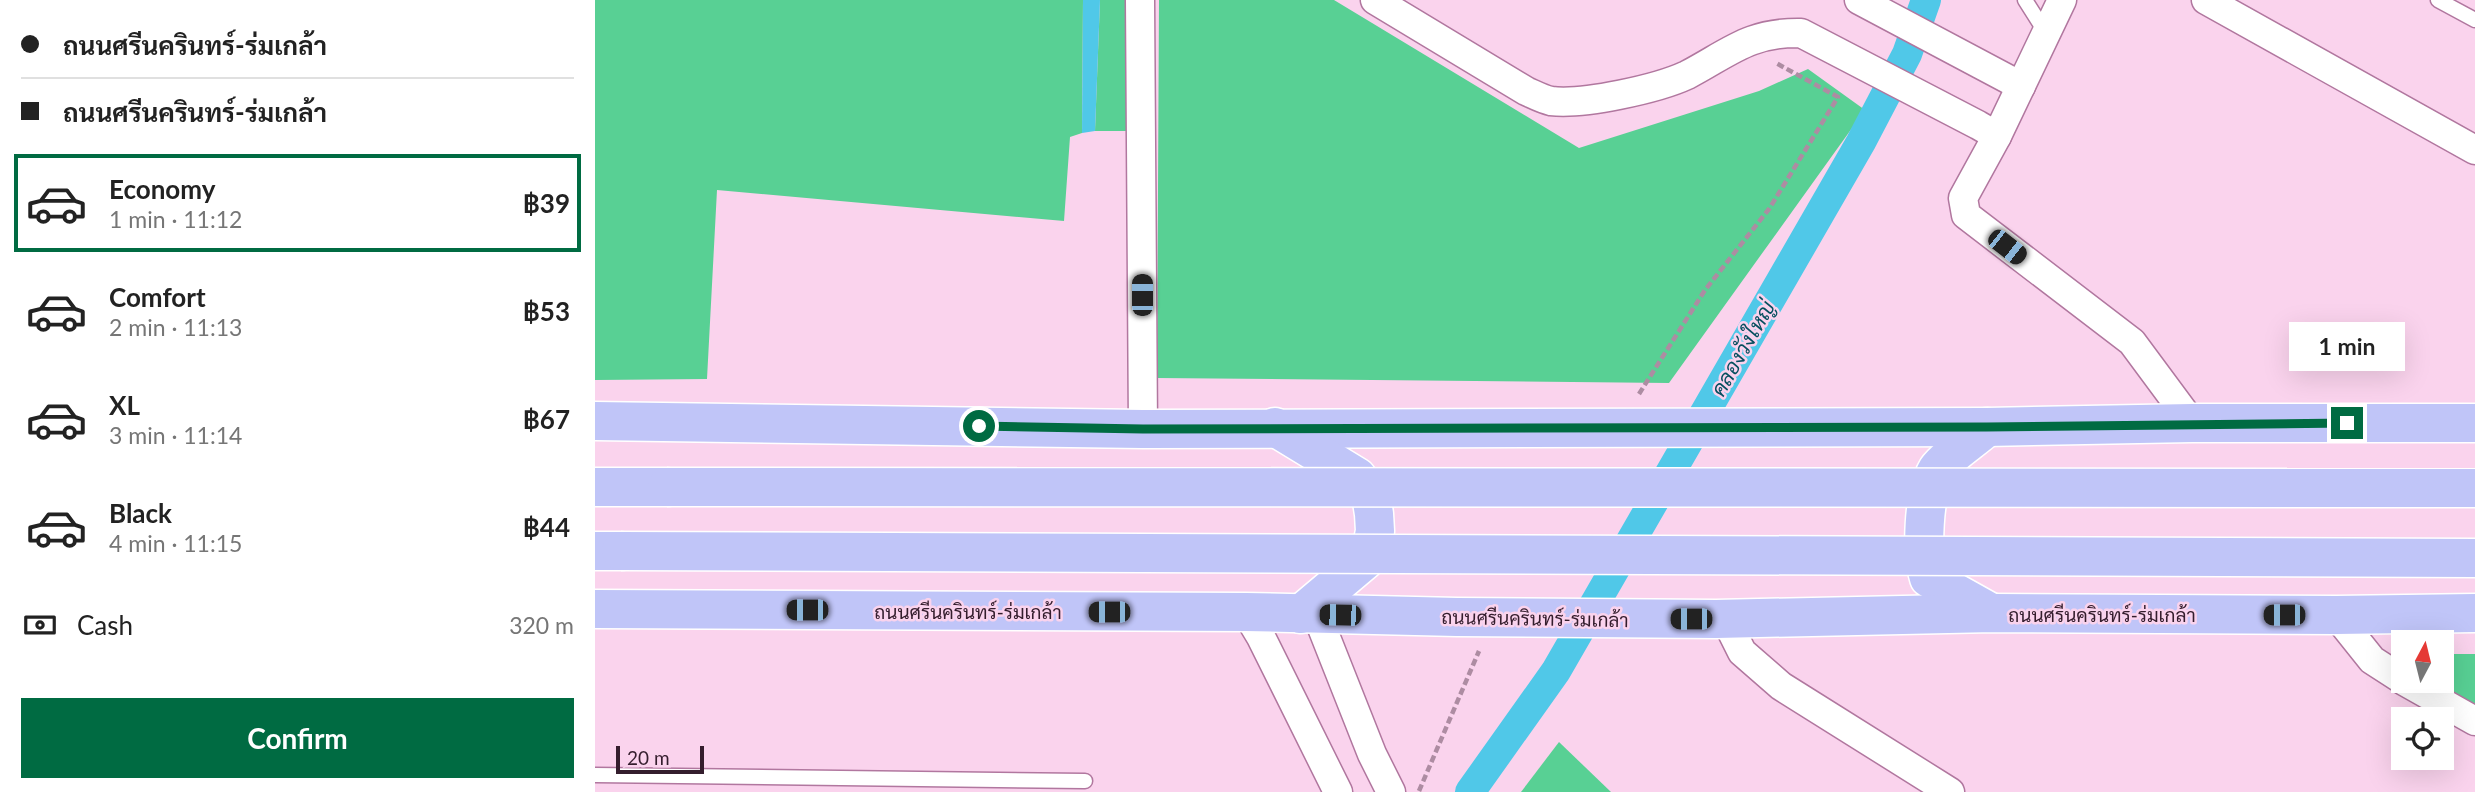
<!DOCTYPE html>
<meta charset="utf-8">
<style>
body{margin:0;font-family:Lato,Sarabun,sans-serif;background:#f2f2f2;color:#222;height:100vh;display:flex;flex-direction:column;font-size:26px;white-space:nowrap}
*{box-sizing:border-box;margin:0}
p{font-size:23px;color:#767676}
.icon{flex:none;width:38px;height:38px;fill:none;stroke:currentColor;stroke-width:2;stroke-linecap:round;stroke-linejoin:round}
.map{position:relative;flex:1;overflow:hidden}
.sheet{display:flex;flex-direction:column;background:#fff;width:595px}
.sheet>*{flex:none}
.banner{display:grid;align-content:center;height:154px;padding:0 21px;background:#fff}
.needle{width:46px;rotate:7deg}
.buttons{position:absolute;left:1796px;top:630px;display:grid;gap:14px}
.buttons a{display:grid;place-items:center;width:63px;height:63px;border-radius:0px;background:#fff;box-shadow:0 7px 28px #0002;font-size:35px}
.scale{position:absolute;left:21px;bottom:18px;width:88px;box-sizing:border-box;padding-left:7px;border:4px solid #341d2d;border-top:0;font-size:19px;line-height:24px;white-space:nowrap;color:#341d2d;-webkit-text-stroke:5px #fad3ed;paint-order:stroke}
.end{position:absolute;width:32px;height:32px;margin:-16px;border:9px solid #006b42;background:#fff;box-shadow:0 0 0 4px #fff}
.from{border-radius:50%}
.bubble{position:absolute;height:49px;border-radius:0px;background:#fff;box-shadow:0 7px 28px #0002;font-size:23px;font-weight:700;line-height:49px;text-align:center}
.car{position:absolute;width:21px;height:42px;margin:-21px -10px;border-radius:9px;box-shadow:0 0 5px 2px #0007;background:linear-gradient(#222 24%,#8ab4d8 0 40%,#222 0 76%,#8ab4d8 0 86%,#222 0)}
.banner b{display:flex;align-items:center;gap:24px;height:66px;font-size:26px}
.banner b+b{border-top:2px solid #e0e0e0}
.banner i{width:18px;height:18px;background:#222}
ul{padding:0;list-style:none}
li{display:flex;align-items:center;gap:21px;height:98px;margin:0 14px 10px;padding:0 7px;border:4px solid transparent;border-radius:0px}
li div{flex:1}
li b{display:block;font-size:26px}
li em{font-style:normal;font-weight:700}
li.on{border-color:#006b42}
li>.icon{width:63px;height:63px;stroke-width:1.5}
.pay{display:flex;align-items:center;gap:18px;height:77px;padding:0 21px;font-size:26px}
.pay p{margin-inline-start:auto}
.primary-button{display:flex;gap:14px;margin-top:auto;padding:14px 21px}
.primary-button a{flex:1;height:80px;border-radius:0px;background:#006b42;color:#fff;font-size:28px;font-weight:700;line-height:80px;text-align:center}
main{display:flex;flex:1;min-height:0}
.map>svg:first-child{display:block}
.green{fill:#58d094}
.water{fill:#50c8e8}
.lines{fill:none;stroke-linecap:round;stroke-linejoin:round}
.canal{stroke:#50c8e8;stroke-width:30}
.service-casing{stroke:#b1779f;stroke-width:17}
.minor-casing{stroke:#b1779f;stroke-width:31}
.primary-casing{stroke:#fff;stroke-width:41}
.path{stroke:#ad8ca2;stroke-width:4.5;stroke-dasharray:7 3.5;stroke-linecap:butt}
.service{stroke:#fff;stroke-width:14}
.minor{stroke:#fff;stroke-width:28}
.primary{stroke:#c0c5f8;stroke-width:38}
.primary-bridge-casing{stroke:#fff;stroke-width:41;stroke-linecap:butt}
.primary-bridge{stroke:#c0c5f8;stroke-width:38}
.route{stroke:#006b42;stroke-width:9}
.labels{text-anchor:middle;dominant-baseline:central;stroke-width:5;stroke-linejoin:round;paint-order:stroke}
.street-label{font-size:19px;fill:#341d2d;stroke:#fad3ed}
.water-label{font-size:21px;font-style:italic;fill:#064f5f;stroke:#fad3ed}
</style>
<main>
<section class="sheet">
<div class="banner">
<b><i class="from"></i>ถนนศรีนครินทร์-ร่มเกล้า</b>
<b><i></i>ถนนศรีนครินทร์-ร่มเกล้า</b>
</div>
<ul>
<li class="on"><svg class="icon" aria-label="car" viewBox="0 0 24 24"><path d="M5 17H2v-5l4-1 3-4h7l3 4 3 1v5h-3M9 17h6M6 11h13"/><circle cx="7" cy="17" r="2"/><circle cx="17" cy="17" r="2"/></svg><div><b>Economy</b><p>1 min · 11:12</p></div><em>฿39</em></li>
<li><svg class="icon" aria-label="car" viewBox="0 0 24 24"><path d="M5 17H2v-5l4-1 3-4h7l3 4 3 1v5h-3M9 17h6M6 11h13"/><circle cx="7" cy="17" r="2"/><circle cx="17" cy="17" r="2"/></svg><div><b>Comfort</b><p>2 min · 11:13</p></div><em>฿53</em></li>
<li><svg class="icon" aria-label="car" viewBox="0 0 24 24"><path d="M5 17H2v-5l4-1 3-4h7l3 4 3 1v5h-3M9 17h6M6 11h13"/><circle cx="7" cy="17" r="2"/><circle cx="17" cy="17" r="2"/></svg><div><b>XL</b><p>3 min · 11:14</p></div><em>฿67</em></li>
<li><svg class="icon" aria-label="car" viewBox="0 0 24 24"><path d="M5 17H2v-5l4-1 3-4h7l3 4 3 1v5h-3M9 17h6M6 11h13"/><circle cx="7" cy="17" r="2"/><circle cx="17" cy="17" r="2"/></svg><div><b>Black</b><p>4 min · 11:15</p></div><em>฿44</em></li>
</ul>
<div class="pay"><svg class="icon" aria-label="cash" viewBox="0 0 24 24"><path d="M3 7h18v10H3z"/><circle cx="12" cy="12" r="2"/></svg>Cash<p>320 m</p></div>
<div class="primary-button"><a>Confirm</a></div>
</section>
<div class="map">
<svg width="1880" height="792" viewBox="0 0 1880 792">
<rect width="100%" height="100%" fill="#fad3ed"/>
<g class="green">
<polygon points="0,0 488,0 487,133 475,137 469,221 122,190 112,379 0,380"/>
<polygon points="505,0 533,0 533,131 500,131"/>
<polygon points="564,0 739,0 984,148 1164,91 1213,69 1270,110 1074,383 562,378"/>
<polygon points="1846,654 1880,654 1880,704 1839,681 1846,681"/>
<polygon points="964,742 1016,792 926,792"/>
</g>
<polygon class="water" points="488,0 505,0 500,131 487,133"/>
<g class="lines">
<polyline class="canal" points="875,792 961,671 1266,142 1312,54 1331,0"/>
<g class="service-casing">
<g id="service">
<polyline points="1430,0 1451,33"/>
<polyline points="1843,0 1880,20"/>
<polyline points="0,775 490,781"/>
</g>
</g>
<g class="minor-casing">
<g id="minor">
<polyline points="545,0 548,429"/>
<path d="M780,0L931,91C938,94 947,99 956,101C988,105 1062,89 1092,75C1134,53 1154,32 1206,33L1383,125L1402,136L1368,198L1371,215L1537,342L1597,423"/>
<polyline points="1264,0 1426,86"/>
<polyline points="1611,0 1880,150"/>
<polyline points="1402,136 1467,0"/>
<polyline points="651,612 666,637 743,792"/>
<polyline points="722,615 777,754 796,792"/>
<polyline points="1741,615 1777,660 1808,680"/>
<polyline points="1130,618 1147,652 1186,686 1355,792"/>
<polyline points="1809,681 1880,721"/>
</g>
</g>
<g class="primary-casing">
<g id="primary">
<polyline points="0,421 548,429 1392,427 1597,423 1880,423"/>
<polyline points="680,427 762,477 776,495 779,514 780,531 777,546 770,560 706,614"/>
<path d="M1392,427C1380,438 1350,458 1342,470C1328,494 1326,553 1334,578L1393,611"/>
<polyline points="0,487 72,487"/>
<polyline points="0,551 26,551"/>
<polyline points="0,609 651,612 862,617 1121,619 1398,613 1741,615 1880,613"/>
</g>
</g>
<g class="path">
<polyline points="1044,394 1110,290 1174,209 1243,97 1181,63"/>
<polyline points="824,791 884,651"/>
</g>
<use href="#service" class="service"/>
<use href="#minor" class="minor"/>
<use href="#primary" class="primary"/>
<g class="primary-bridge-casing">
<g id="primary-bridge">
<polyline points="72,487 1880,488"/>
<polyline points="26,551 1880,558"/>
</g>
</g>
<use href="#primary-bridge" class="primary-bridge"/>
</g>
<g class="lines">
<polyline class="route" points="384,426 548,429 1392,427 1752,423"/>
</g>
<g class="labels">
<g class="street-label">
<text x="373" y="611">ถนนศรีนครินทร์-ร่มเกล้า</text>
<text x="1507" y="614">ถนนศรีนครินทร์-ร่มเกล้า</text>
<text transform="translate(940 618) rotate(1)">ถนนศรีนครินทร์-ร่มเกล้า</text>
</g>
<g class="water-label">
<text transform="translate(1147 348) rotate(-60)">คลองวังใหญ่</text>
</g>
</g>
</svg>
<div class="buttons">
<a><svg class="needle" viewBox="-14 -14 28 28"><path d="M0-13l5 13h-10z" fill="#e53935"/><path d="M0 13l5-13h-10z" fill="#767676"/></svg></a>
<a><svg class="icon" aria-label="locate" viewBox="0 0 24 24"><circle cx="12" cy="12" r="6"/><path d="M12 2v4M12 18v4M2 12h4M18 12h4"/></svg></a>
</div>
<div class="scale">20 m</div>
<i class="end from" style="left:384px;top:426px"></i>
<i class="end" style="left:1752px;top:423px"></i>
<div class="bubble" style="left:1694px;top:322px;width:116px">1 min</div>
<i class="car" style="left:1412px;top:247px;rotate:128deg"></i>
<i class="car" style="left:547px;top:295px;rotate:0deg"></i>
<i class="car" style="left:212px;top:610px;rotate:270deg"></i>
<i class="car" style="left:514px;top:612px;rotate:270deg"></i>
<i class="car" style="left:745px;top:615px;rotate:271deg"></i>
<i class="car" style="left:1689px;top:615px;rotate:270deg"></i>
<i class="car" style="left:1096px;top:619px;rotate:270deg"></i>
</div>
</main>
